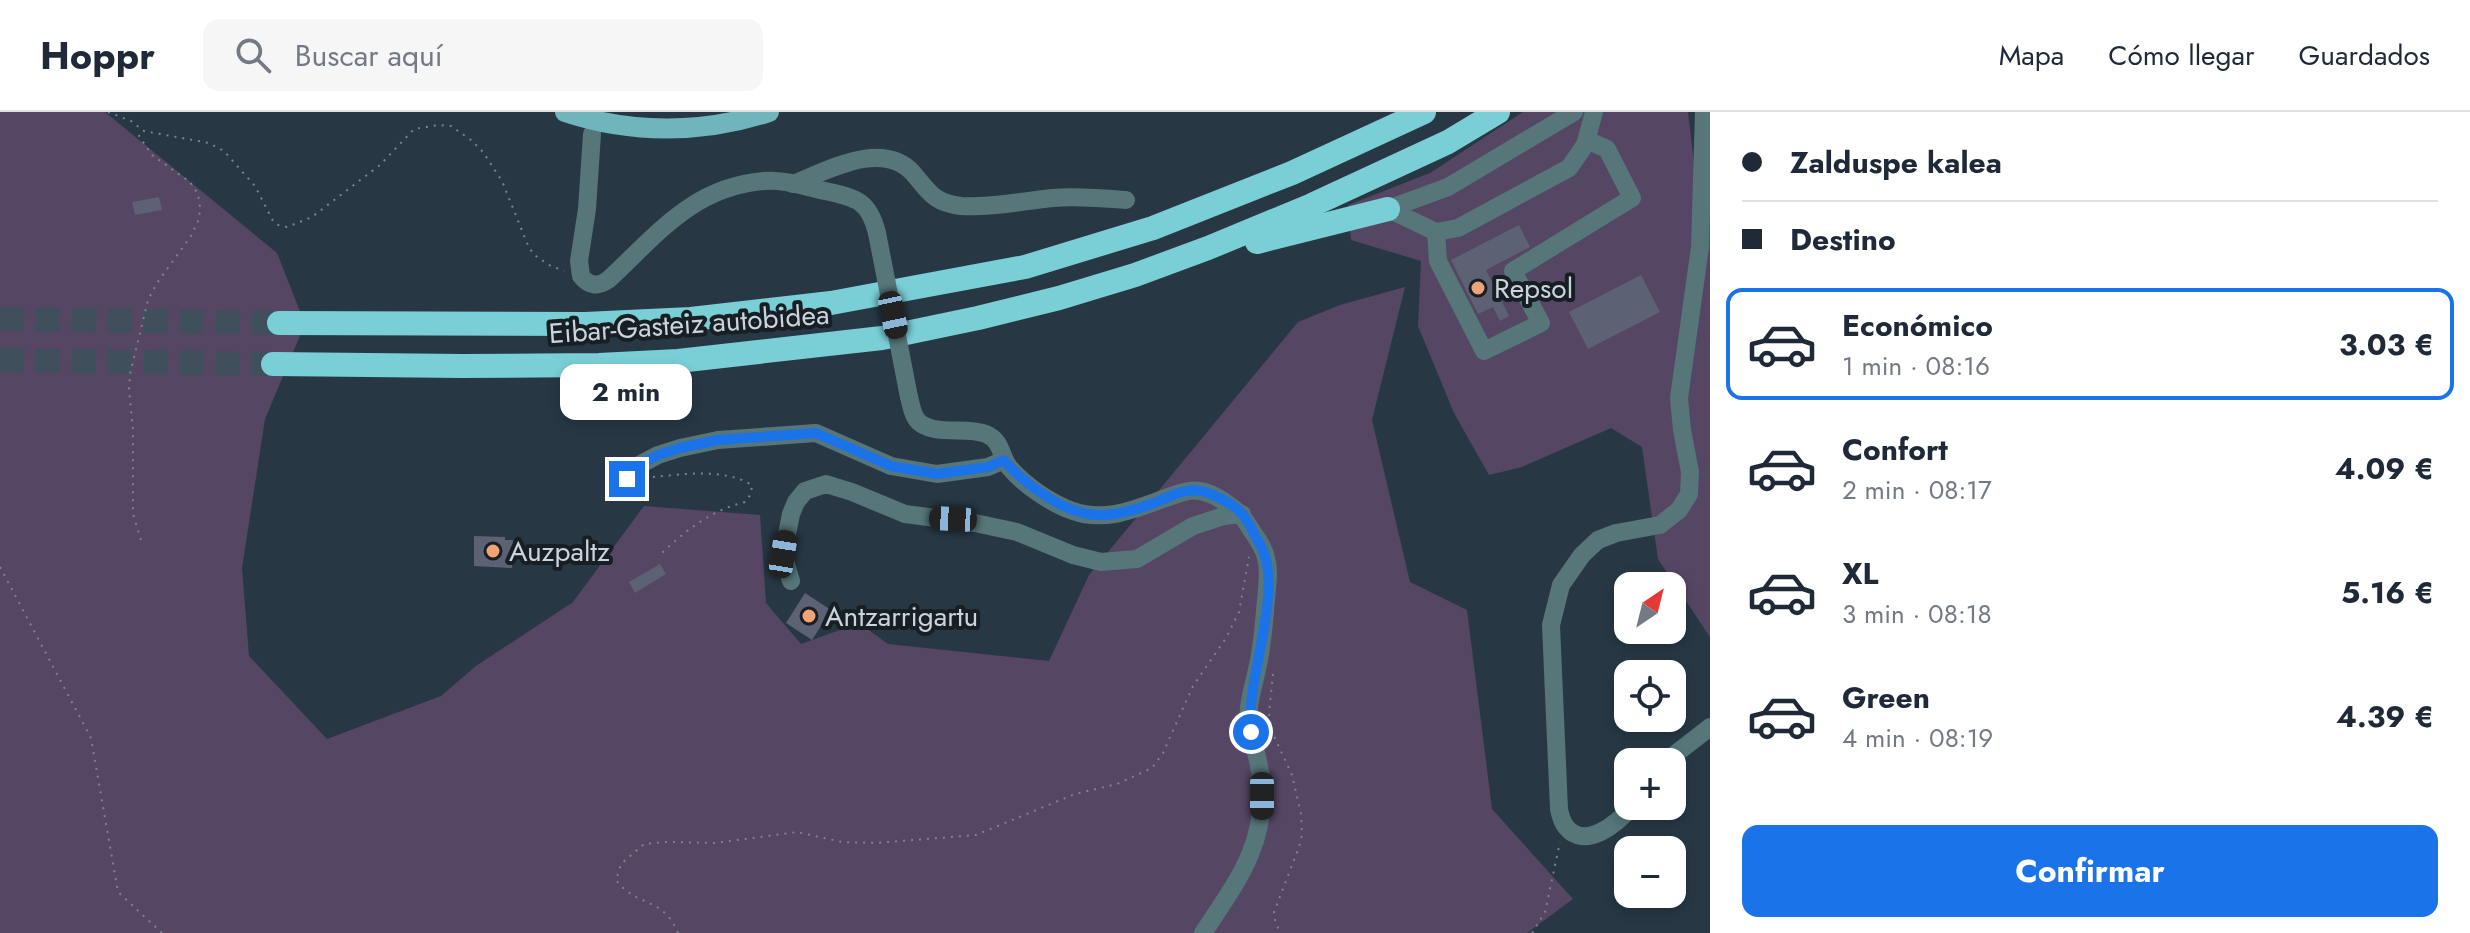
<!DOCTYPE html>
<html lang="es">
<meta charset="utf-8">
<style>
body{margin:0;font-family:Jost,sans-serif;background:#f6f6f7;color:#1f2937;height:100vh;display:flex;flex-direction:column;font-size:30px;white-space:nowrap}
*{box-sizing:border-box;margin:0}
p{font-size:26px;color:#747a83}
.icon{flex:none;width:44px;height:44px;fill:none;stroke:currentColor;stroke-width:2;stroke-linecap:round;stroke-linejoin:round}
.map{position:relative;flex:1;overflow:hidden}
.drawer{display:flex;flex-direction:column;background:#fff;width:760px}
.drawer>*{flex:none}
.hud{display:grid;align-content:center;height:176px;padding:0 32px;background:#fff}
.needle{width:52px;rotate:35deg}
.controls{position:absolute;left:1614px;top:460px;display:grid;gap:16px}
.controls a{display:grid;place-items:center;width:72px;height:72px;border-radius:16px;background:#fff;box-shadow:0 4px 12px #0003;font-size:40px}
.end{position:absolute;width:36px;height:36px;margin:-18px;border:10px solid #1a73e8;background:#fff;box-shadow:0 0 0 4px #fff}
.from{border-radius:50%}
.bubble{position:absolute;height:56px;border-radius:16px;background:#fff;box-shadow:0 4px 12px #0003;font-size:26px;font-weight:700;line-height:56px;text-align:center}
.car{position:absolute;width:24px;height:48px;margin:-24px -12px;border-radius:10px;box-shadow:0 0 6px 2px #0007;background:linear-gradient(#222 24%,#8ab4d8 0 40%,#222 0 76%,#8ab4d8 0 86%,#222 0)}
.hud b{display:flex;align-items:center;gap:28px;height:76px;font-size:30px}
.hud b+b{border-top:2px solid #e0e1e3}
.hud i{width:20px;height:20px;background:#1f2937}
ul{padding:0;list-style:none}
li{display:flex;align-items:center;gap:24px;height:112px;margin:0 16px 12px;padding:0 16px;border:4px solid transparent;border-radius:16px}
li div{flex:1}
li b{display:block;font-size:30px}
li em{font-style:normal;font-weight:700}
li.selected{border-color:#1a73e8}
li>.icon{width:72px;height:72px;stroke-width:1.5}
.cta{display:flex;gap:16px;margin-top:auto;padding:16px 32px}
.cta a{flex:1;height:92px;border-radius:16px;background:#1a73e8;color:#fff;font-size:32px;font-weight:700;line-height:92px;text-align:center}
header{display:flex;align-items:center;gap:48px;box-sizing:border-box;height:112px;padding:0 40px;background:#fff;border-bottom:2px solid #e0e1e3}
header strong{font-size:38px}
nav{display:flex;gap:44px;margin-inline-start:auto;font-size:28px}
.search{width:560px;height:72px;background:#f6f6f7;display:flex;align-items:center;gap:20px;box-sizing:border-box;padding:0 28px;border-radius:16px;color:#747a83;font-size:30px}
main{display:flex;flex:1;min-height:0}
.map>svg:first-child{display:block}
.green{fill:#554664}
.building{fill:#5c6174}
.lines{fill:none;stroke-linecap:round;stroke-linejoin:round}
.highway-tunnel{stroke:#3f4f5b;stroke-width:24;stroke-dasharray:24 12;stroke-linecap:butt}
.path{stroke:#788690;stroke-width:2;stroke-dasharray:2 6;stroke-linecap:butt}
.minor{stroke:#567679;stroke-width:18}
.major{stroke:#70b5bb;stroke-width:20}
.highway{stroke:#7aced5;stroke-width:24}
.minor-bridge{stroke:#567679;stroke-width:18}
.route{stroke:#1a73e8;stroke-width:10}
.poi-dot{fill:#efa376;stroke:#171f24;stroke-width:3}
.labels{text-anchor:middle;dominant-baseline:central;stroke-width:8;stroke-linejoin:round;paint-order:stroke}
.poi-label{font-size:28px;fill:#c9d4db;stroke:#171f24;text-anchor:start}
.street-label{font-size:28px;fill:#c9d4db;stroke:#171f24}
</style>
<header>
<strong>Hoppr</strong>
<div class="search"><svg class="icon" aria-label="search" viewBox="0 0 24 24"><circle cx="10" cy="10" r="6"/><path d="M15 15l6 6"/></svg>Buscar aquí</div>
<nav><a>Mapa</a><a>Cómo llegar</a><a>Guardados</a></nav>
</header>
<main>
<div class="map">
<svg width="1710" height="821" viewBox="0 0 1710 821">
<rect width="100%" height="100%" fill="#273844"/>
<g class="green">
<polygon points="0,0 105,0 277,141 305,212 265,307 242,456 249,544 327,627 441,584 476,554 573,490 644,394 760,403 766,491 801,532 859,511 888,532 1049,549 1089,463 1298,210 1340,193 1405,175 1372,308 1410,470 1467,498 1492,697 1573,787 1527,821 0,821"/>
<polygon points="1523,0 1688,0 1695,59 1710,29 1710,525 1658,447 1642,335 1611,316 1522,355 1489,363 1454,301 1418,214 1421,149 1351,128 1348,93 1430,61"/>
</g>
<g class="building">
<polygon points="159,85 162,98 135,103 132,90"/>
<polygon points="1519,113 1530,135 1486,158 1509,204 1500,209 1493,195 1478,202 1451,148"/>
<polygon points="1641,163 1660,200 1588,237 1569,200"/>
<polygon points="474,424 505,425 505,428 513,428 512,456 474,454"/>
<polygon points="660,452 666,462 635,481 629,470"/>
<polygon points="805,481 831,498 812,528 786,511"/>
</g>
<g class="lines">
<g class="highway-tunnel">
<polyline points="0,207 279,211"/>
<polyline points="0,248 273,252"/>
</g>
<g class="path">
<polyline points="108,0 131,9 144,19 209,31 224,39 255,74 273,109 278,113 287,115 312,105 380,53 414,17 439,13 451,14 471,28 483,40 502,69 527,131 533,142 549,153 564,159"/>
<path d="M653,365C685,362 723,356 752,373L751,382L745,390C712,398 686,418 662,441"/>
<polyline points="141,428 133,402 133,318 129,277 130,262 148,188 157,171 191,124 199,107 200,96 198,82 190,70 152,43 139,24 142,20"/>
<polyline points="0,455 91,626 118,780 162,821"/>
<polyline points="1273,562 1269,601 1272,620 1292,663 1301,702 1302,723 1299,735 1274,800 1275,808 1280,821"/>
<path d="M678,821C663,784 637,796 616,768L621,752L644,732L667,730L715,731L797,720L842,730L876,731L976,723L1075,682L1117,672L1152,656L1163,641L1193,574L1226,526L1239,500L1249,445"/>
<polyline points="1532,821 1545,800 1560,730"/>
</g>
<g class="minor">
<path d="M592,22L587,97L579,149L581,164C589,174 598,175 608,168C657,123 692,75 764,69C785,67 805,75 825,79C856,86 869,88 877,121"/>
<path d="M793,72C827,59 882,27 913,61C929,80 934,91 961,94C991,96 1023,89 1053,86C1077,84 1101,86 1126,88"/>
<polyline points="1388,97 1436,120 1458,116 1569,56 1585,33 1594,0"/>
<polyline points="1388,97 1448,75 1574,0"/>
<polyline points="1436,120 1438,149 1484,239 1541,211 1513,159 1632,86 1607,37 1587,28"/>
<path d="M909,285C911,292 912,302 917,308C931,325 967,314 986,322C1002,329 1000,343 1009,355C1024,373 1052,392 1073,399C1112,413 1148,390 1184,380C1200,375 1216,383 1229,393C1240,400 1245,408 1252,419C1258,428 1264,436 1266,446C1270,459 1267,474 1266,488C1264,508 1263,528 1259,548C1256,564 1251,580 1249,595C1247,619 1259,643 1261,667C1268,731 1236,771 1203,821"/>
<polyline points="627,367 639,353 658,343 680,336 718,328 816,321 891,354 937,362 988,355 1004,348"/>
<polyline points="791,469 783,442 791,402 796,390 805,379 826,372 852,380 905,402 975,411 1017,420 1073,443 1101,450 1137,447 1193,414 1224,404 1242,402"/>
<polyline points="1665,650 1710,615"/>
<path d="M1632,694C1618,711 1585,739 1566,715C1562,710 1560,702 1559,697L1551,513L1561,473L1582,443L1598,428L1616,421L1660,413L1679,398L1689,382L1690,360L1682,318L1679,286L1700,135L1704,0"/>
</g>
<path class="major" d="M565,0C631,22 703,22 769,0"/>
<g class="highway">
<polyline points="1257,130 1388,97"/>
<polyline points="279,211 585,212 691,207 831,191 1025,155 1153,116 1292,61 1424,0"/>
<polyline points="273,252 462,254 599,253 678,249 882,226 978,206 1059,186 1135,163 1208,136 1312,93 1448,30 1498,0"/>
</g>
<polyline class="minor-bridge" points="877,121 909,285"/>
</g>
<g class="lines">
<path class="route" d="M627,367L639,353L658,343L680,336L718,328L816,321L891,354L937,362L988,355L1004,348C1014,361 1027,371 1040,380C1080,409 1109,408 1154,391C1167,386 1186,375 1201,379C1214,382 1234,392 1243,403C1249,410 1253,421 1258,429C1288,473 1244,568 1251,620"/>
</g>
<g class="poi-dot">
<circle cx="1478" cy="176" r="8"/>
<circle cx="493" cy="439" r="8"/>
<circle cx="809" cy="504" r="8"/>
</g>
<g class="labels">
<g class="poi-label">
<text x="1494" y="176">Repsol</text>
<text x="509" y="439">Auzpaltz</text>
<text x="825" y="504">Antzarrigartu</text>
</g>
<g class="street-label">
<text transform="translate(689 212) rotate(-4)">Eibar-Gasteiz autobidea</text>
</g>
</g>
</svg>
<div class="controls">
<a><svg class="needle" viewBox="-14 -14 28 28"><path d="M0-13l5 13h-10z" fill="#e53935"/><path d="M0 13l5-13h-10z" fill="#747a83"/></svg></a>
<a><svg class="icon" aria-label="locate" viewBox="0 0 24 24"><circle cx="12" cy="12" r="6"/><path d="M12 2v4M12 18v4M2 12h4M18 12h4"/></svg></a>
<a>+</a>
<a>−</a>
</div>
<i class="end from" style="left:1251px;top:620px"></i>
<i class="end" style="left:627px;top:367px"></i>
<div class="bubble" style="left:560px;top:252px;width:132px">2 min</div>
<i class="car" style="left:893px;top:203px;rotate:168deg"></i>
<i class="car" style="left:953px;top:407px;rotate:273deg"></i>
<i class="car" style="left:783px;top:442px;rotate:9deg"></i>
<i class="car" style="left:1262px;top:684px;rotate:180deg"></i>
</div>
<section class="drawer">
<div class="hud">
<b><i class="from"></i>Zalduspe kalea</b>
<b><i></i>Destino</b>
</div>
<ul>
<li class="selected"><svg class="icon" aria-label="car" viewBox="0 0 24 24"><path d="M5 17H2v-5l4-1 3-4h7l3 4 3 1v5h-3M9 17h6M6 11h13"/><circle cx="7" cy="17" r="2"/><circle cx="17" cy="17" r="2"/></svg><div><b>Económico</b><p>1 min · 08:16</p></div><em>3.03 €</em></li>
<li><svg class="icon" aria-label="car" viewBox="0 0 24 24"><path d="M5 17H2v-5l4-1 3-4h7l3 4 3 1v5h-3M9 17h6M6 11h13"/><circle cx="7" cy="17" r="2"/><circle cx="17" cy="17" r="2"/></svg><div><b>Confort</b><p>2 min · 08:17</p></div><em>4.09 €</em></li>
<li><svg class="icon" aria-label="car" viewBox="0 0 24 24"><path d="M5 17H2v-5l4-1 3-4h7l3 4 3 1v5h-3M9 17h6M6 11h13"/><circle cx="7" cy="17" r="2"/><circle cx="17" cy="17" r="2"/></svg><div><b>XL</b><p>3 min · 08:18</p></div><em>5.16 €</em></li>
<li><svg class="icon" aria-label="car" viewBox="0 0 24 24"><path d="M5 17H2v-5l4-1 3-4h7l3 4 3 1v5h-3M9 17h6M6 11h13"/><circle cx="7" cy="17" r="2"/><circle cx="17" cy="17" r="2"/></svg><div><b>Green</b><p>4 min · 08:19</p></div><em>4.39 €</em></li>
</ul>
<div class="cta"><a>Confirmar</a></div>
</section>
</main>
